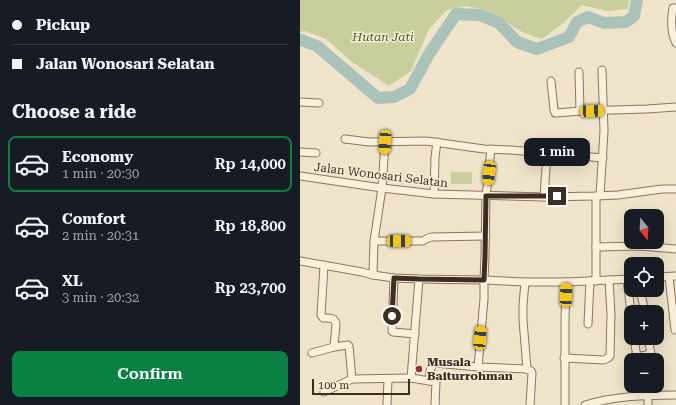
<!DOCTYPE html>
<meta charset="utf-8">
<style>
body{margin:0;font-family:"Roboto Serif",serif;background:#242831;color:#f1f3f6;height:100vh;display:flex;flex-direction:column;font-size:15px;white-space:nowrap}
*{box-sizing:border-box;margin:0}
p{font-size:13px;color:#9ea1a6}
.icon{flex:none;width:22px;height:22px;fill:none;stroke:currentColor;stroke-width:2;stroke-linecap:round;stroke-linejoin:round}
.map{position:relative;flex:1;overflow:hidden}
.details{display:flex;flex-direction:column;background:#171b24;width:300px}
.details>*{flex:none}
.banner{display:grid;align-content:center;height:88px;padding:0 12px;background:#171b24}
.needle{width:26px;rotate:162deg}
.buttons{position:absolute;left:324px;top:209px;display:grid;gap:8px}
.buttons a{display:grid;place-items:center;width:40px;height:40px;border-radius:8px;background:#171b24;box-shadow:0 4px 16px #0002;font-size:20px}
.scale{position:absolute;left:12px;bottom:10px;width:98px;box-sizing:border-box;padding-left:4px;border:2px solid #3c2e21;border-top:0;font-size:11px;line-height:14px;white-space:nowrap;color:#3c2e21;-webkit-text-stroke:3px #f6edd8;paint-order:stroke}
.end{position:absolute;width:18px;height:18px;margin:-9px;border:5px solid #3c2e21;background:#fff;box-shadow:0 0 0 2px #fff}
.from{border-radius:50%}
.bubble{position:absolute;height:28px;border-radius:8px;background:#171b24;box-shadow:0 4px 16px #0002;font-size:13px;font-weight:600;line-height:28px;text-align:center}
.car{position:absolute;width:12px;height:24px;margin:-12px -6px;border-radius:5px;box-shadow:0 0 3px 1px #0007;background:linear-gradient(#f5c518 24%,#345 0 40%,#f5c518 0 76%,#345 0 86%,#f5c518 0)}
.banner b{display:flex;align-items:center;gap:14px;height:38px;font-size:15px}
.banner b+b{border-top:1px solid #363941}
.banner i{width:10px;height:10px;background:#f1f3f6}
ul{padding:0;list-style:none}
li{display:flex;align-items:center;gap:12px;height:56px;margin:0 8px 6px;padding:0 4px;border:2px solid transparent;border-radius:8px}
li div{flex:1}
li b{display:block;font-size:15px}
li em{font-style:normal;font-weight:600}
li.on{border-color:#0b8043}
li>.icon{width:36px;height:36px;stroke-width:1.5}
h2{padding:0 12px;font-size:18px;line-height:48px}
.cta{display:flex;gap:8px;margin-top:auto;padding:8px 12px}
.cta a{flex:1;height:46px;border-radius:8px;background:#0b8043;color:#fff;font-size:16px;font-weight:600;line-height:46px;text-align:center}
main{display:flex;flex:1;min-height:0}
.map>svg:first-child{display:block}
.green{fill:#c8ce9c}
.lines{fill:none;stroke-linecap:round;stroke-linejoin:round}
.river{stroke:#a9c3bb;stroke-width:12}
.minor-casing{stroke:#8c755d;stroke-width:9}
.minor{stroke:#f9f0dc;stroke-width:7}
.route{stroke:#3c2e21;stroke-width:5}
.poi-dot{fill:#9b2c2e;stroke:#f6edd8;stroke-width:1.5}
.labels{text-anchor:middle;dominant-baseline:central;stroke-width:3;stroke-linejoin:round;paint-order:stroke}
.park-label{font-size:12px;font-style:italic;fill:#4d5927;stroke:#f6edd8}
.street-label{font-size:12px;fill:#3c2e21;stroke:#f6edd8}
.poi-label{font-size:12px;font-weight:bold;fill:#3c2e21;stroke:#f6edd8;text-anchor:start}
</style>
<main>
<section class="details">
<div class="banner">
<b><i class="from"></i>Pickup</b>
<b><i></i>Jalan Wonosari Selatan</b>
</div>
<h2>Choose a ride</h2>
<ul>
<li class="on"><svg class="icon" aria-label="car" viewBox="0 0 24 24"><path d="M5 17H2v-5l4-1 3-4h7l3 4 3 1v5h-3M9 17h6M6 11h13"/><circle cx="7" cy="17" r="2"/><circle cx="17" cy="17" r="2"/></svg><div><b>Economy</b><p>1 min · 20:30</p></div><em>Rp 14,000</em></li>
<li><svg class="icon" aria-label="car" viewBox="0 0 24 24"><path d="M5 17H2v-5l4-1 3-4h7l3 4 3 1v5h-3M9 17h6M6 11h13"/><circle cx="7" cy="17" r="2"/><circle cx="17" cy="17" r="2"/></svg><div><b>Comfort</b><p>2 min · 20:31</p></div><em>Rp 18,800</em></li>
<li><svg class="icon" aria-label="car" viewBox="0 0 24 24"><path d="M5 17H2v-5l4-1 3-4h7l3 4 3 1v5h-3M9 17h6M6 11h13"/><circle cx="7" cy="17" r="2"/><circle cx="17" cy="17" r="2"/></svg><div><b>XL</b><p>3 min · 20:32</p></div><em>Rp 23,700</em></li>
</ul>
<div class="cta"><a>Confirm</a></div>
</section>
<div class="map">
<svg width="376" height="405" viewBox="0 0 376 405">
<rect width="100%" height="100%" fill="#efe3c9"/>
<g class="green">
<polygon points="0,0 329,0 328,9 307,11 282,5 262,24 242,39 224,33 185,10 167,6 147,10 129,29 111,71 89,86 52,62 26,39 5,31 0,32"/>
<rect x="151" y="172" width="21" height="12"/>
</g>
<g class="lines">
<polyline class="river" points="0,40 1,40 17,46 78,98 94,97 110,89 129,54 156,14 180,15 199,23 217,42 237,49 269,37 277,22 288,17 304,23 326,22 334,16 337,0"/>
<g class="minor-casing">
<g id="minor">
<path d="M376,8H373C371,19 371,33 376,43"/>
<polyline points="279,72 280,111"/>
<polyline points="251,81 254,110 255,113 257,113 280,111 347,109 376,107"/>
<polyline points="0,102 19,103"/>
<polyline points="45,139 69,142 126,141 184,149 211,150 303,158"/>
<polyline points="191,149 186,196 185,256 184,280 184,299 178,367 227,369 231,371 232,373 230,405"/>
<polyline points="0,152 16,153"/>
<polyline points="0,176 82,188 134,194 244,197 296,196 318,195 362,189 376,189"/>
<polyline points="134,194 135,157 137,142"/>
<polyline points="300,195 304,131 302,70"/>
<polyline points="244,197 247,153"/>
<polyline points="74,241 123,241 128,238 132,237 186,236"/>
<polyline points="296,247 340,246 376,249"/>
<polyline points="0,261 62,272 73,275 94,278 119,279 184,280 225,282 266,282 331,279"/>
<path d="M24,265L21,315L23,318C29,318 35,317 36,324L34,347"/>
<polyline points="73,275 74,241 82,188 85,142"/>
<polyline points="357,277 376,276"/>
<polyline points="369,277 375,330"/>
<polyline points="94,278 92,331 93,332 115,334"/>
<polyline points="327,279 331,313"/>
<polyline points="296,281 296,196"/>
<polyline points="225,282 223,305 223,320 227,369"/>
<polyline points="340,290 345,312"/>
<polyline points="288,324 290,281"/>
<polyline points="334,338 337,357 351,354 348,338"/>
<polyline points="12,353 34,347 48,345 49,346 52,379"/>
<polyline points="264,358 304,360 308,358 310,356 311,314 309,280"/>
<polyline points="111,378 119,279"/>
<path d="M129,381C130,375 129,366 135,363L178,367"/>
<polyline points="24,392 52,379 111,378 136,382 135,405"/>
<polyline points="348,396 348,405"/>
<polyline points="87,405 88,379"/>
<polyline points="265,405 265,322 266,282"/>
<path d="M285,405C314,396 346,395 376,395"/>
</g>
</g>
<use href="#minor" class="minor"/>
</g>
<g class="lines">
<polyline class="route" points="92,316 94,278 119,279 184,280 185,256 186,196 257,196"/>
</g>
<circle class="poi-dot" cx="119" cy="369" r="4"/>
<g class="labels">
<g class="park-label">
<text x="83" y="37">Hutan Jati</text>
</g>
<g class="street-label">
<text transform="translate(81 175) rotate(7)">Jalan Wonosari Selatan</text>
</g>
<g class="poi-label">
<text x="127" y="362">Musala<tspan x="127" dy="14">Baiturrohman</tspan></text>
</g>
</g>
</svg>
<div class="buttons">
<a><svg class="needle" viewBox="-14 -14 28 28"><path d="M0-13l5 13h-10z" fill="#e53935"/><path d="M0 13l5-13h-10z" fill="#9ea1a6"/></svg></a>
<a><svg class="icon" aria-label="locate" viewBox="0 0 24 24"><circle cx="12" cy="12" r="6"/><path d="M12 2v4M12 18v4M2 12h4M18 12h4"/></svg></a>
<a>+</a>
<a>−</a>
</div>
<div class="scale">100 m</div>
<i class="end from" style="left:92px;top:316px"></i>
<i class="end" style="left:257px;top:196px"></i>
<div class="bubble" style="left:224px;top:138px;width:66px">1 min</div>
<i class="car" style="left:292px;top:111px;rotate:88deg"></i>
<i class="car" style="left:85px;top:142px;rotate:183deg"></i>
<i class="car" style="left:189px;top:173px;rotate:187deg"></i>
<i class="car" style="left:99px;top:241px;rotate:90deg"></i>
<i class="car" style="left:266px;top:295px;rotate:2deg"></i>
<i class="car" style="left:180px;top:338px;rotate:5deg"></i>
</div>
</main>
